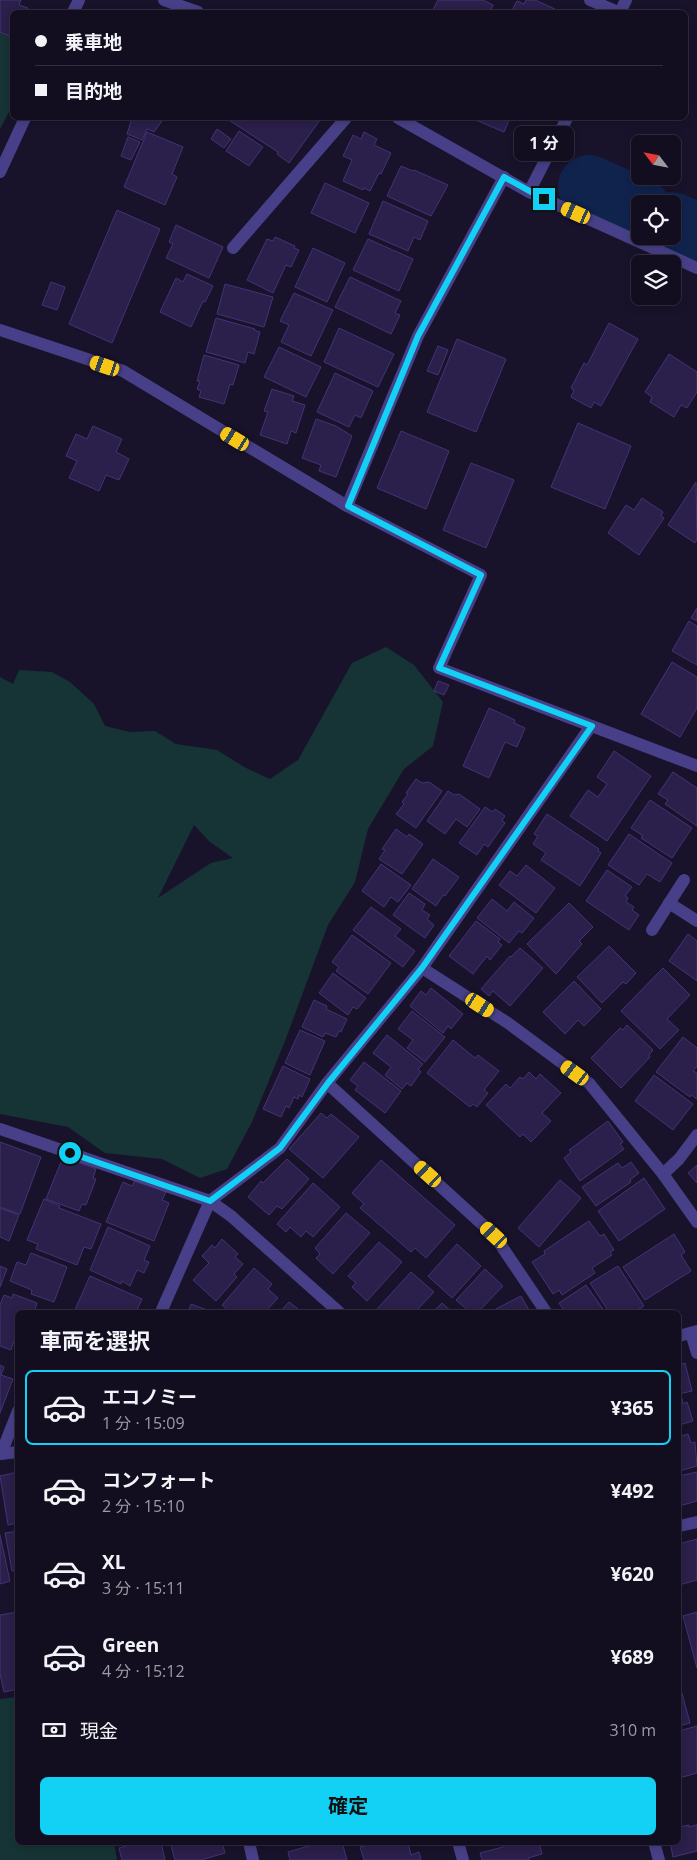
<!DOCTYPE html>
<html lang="ja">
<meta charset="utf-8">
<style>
body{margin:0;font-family:"Open Sans","Noto Sans JP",sans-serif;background:#1f1c2d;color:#f1f3f6;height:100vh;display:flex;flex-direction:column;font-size:19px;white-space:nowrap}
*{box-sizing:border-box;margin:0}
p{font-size:16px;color:#9c9ca5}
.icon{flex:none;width:28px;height:28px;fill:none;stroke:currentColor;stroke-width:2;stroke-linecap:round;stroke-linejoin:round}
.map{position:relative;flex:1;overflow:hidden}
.side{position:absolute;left:15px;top:1310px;width:666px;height:535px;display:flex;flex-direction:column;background:#120e20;border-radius:8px;box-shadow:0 2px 8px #0003,0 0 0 1px #312e3e}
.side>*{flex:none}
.top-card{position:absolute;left:10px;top:10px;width:678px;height:110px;border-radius:8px;box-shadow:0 2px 8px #0003,0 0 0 1px #312e3e;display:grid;align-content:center;height:110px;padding:0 25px;background:#120e20}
.needle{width:32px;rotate:302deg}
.fabs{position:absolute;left:631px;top:135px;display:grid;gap:10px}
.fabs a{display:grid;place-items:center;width:50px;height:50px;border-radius:8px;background:#120e20;box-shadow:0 2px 8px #0003,0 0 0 1px #312e3e;font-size:25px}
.end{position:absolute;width:22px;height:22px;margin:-11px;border:6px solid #13d1f5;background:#111;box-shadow:0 0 0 2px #111}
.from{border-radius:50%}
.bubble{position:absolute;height:35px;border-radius:8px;background:#120e20;box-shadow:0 2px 8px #0003,0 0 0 1px #312e3e;font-size:16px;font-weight:700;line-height:35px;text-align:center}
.car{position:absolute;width:15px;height:30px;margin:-15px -8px;border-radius:6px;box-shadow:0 0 4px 1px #0007;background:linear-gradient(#f5c518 24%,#345 0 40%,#f5c518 0 76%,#345 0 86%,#f5c518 0)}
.top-card b{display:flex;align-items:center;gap:18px;height:48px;font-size:19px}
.top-card b+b{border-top:1px solid #312e3e}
.top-card i{width:12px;height:12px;background:#f1f3f6}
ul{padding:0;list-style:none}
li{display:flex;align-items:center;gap:15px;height:75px;margin:0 10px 8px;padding:0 15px;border:2px solid transparent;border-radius:8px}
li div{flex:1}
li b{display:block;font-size:19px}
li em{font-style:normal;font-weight:700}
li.current{border-color:#13d1f5}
li>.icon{width:45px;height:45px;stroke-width:1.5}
h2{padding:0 25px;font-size:22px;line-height:60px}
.pay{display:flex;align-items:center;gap:12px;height:55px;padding:0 25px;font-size:19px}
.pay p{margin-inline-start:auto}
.cta{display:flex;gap:10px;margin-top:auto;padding:10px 25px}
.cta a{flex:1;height:58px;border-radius:8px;background:#13d1f5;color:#111;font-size:20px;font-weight:700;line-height:58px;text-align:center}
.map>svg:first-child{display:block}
.green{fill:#163435;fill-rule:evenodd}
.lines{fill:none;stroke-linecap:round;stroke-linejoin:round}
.river{stroke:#10234d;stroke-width:62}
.building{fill:#2b1f4b;stroke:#443376}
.service{stroke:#474088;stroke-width:12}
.minor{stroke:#474088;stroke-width:12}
.tertiary{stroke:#474088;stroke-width:12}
.route{stroke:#13d1f5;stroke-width:6}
</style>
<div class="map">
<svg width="697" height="1860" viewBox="0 0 697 1860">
<rect width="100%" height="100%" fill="#18132b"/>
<g class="green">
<polygon points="0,30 12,35 12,106 0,129"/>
<path d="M386,647L414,665L443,702L433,746L404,769L368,829L355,882L328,925L285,1041L252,1122L227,1169L200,1178L162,1159L105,1153L68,1127L0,1114V677L13,684L19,670L52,672L70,682L94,704L105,726L130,732L155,731L176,744L217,750L246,768L270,779L298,760L352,663ZM194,825L210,842L233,858L211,863L158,898Z"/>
<polygon points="17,1697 18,1842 114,1843 117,1860 0,1860 0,1699"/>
</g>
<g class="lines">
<g class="river">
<polyline points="589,186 640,209"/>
<polyline points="672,223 697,234"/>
</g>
</g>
<g class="building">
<polygon points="0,0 21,0 19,5 28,8 26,12 12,12 12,37 0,32"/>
<polygon points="438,0 483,0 493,5 490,12 432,12"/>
<polygon points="526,0 535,0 555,9 553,12 511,12 517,1 524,4"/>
<polygon points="132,118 164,118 154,132 147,129 142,140 127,134"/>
<polygon points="228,118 316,118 320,120 289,163 277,154 278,152 227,119"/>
<polygon points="471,118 510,118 504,132"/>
<polygon points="217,129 231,139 224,148 211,139"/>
<polygon points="239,131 263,147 249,166 226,151"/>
<polygon points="147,132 183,147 172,174 177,177 165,205 124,187"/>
<polygon points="364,132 377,139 374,145 391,153 381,174 379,173 370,191 364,188 363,190 343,181 352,160 343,156 353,135 361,139"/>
<polygon points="128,137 140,142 131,160 121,156"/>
<polygon points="401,166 413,171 414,170 448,185 431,216 387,196"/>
<polygon points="325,183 369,203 355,233 311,213"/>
<polygon points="383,201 428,221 420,240 414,237 408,251 369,234"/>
<polygon points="117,210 160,229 112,343 69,324"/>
<polygon points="176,225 223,247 209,278 166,258 173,244 169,242"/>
<polygon points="275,237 295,246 294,248 299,250 291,267 286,265 273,293 247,280 267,239 273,241"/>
<polygon points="368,239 413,259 399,291 353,270"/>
<polygon points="313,248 345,263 327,302 295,287"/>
<polygon points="187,274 213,286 205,302 203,301 191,327 160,312 176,278 183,282"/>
<polygon points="350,277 401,301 395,313 400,315 391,334 335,307"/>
<polygon points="51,282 65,287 57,310 42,305"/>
<polygon points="225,284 273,297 264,327 217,314"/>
<polygon points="294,293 333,310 311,356 281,342 289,325 280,321"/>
<polygon points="216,318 255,329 254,330 260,332 254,354 248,352 245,363 206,352"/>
<polygon points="609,323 638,339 601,406 594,402 591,408 571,397 574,390 571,388 584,363 587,365"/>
<polygon points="339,328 394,354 378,387 324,362"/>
<polygon points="457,339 506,359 476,432 427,412"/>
<polygon points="438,346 448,350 438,375 427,371"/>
<polygon points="279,347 321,367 306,397 264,377"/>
<polygon points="669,354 697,372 697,392 687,408 681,405 674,417 650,402 652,397 645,392"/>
<polygon points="204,355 239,365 233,385 230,384 224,404 199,397 201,391 197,389 200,381 197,381"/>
<polygon points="335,373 373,391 361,418 355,415 349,427 317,412"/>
<polygon points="272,389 294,396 292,401 305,405 296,433 291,431 287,444 260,435 268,412 264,411"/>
<polygon points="316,419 336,426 352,436 336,477 319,471 321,465 302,458"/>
<polygon points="578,423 631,446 605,509 551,487"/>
<polygon points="93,426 122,439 116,452 129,459 119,480 106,475 99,491 69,478 77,461 66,456 76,434 87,439"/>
<polygon points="401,431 449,451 426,509 377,488"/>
<polygon points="471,463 514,480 486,548 443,530"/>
<polygon points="696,482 697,539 695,543 668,525"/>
<polygon points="642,498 663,512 661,516 664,518 639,555 608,533 626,505 634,510"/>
<polygon points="697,608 697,621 691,618"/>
<polygon points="689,621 697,626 697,665 672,651"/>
<polygon points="672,662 697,677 697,708 680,737 641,714"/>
<polygon points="438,681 449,685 444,695 434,691"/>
<polygon points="489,708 515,720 514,723 525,728 517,747 505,742 489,778 463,766"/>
<polygon points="614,751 651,776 607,841 570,816 588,790 598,797 607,784 597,777"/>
<polygon points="673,772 697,788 697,826 665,804 668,800 658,794"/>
<polygon points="416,779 422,783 429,782 442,791 416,828 396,814 404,804 402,802 408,794 406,793"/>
<polygon points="448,791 454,795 459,794 480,809 467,827 456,819 445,834 427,821"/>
<polygon points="650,800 692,828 672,858 641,838 643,836 631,828"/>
<polygon points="485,807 493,812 495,809 505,816 502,820 505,823 488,847 484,844 477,855 459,843"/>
<polygon points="547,814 599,849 598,851 601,853 580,886 541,860 546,853 533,844 538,836 534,834"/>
<polygon points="396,829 407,837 409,834 423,844 402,874 379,859 385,850 382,849"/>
<polygon points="629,834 672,863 660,882 647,874 639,885 608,865"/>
<polygon points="433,859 459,877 445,896 443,895 436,906 412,889"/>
<polygon points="381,864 411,885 398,902 391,897 384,907 362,891"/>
<polygon points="526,865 555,888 536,913 499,885 510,871 517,876"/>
<polygon points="607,870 632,887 625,896 628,898 626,902 634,907 632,910 639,915 629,930 586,901"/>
<polygon points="409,893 425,904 422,910 430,915 427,919 434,925 425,938 393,915"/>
<polygon points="492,899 507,911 514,902 534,918 522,933 519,931 509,943 477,918"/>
<polygon points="569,903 593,927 579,941 582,944 556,974 527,944"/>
<polygon points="371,907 401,929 395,936 415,951 403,967 353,930"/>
<polygon points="476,921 500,939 498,942 502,945 490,960 487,956 473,974 449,956"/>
<polygon points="688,934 697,941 697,981 669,961"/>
<polygon points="352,935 391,963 368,994 336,971 339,967 332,962"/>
<polygon points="609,946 636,973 626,984 623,982 602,1003 577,977"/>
<polygon points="520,948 543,968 510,1006 493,991 489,996 481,989 510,956 511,957"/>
<polygon points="663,968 690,995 667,1019 679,1030 660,1049 621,1011"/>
<polygon points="333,973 366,998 357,1009 353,1007 348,1015 319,993"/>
<polygon points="574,981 601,1009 584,1026 578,1020 565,1034 543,1012"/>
<polygon points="431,988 463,1014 451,1029 448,1026 443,1033 410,1006 421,991 426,995"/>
<polygon points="314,1000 327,1006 326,1009 347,1019 341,1032 339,1031 336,1037 325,1033 323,1037 302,1027"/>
<polygon points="412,1011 445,1037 425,1062 407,1048 413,1040 398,1029"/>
<polygon points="627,1025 653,1050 649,1055 650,1057 621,1088 591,1058 620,1028 623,1030"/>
<polygon points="300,1030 325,1041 310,1075 285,1063"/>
<polygon points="387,1035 423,1064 418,1069 421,1072 411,1086 407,1083 402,1089 385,1075 391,1067 373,1053"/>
<polygon points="683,1037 697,1048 697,1066 693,1071 697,1073 697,1099 691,1095 690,1097 656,1072"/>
<polygon points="453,1040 475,1058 478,1055 499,1071 484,1090 488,1093 477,1107 473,1104 470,1107 427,1073"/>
<polygon points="364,1062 401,1091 385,1113 355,1090 358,1086 350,1080"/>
<polygon points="283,1066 310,1079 302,1097 299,1095 298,1099 294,1097 289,1108 286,1106 281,1117 263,1109"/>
<polygon points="529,1072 536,1079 540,1074 561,1093 542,1113 551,1121 531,1142 523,1134 520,1137 486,1105 506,1084 510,1088 520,1077 523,1079"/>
<polygon points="654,1075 693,1104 673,1130 635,1101"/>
<polygon points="321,1113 327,1118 331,1114 359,1137 323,1178 289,1149"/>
<polygon points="608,1121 623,1142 620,1144 624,1149 580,1181 564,1158 571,1152 569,1150"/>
<polygon points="0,1142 41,1157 20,1214 0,1207"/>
<polygon points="63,1157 96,1169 93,1178 96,1179 86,1205 82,1204 79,1211 46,1199"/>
<polygon points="287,1159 309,1179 282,1209 277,1206 269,1215 248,1197 261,1181 263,1183"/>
<polygon points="381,1160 455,1225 426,1258 415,1248 411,1252 360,1208 364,1204 352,1193"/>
<polygon points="631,1162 639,1173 630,1180 631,1182 596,1206 582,1187 618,1163 622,1168"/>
<polygon points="697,1165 697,1183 688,1173"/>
<polygon points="644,1178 665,1209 619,1241 598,1211"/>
<polygon points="135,1180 166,1192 162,1200 169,1203 154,1241 106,1222 123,1182 132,1186"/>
<polygon points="560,1180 581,1198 539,1247 518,1228"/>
<polygon points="313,1183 340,1207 313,1237 306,1231 301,1237 290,1227 286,1232 277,1224"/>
<polygon points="44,1199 60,1206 59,1208 101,1224 91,1249 84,1247 77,1265 36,1249 38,1244 27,1240"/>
<polygon points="0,1208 19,1215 9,1241 0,1237"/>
<polygon points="346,1213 370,1233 333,1274 316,1258 320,1254 315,1248"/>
<polygon points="589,1221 600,1236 604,1234 614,1250 610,1252 612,1255 592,1268 595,1273 562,1295 559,1290 553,1294 532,1262 545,1254 544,1251"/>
<polygon points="108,1227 150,1246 144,1260 149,1262 144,1273 137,1270 130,1286 122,1281 121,1284 90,1270"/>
<polygon points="674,1234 685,1252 681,1255 691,1271 645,1300 623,1267"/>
<polygon points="222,1239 238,1254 235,1257 243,1264 234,1274 237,1277 216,1301 193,1280 209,1263 202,1256 212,1245 215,1248"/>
<polygon points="379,1242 402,1262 367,1301 352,1287 356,1283 348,1276"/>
<polygon points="457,1244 481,1266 452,1298 428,1276"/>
<polygon points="31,1253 67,1267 54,1302 31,1294 32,1290 10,1281 17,1262 26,1265"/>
<polygon points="0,1266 7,1269 0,1287"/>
<polygon points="618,1266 644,1306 634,1312 609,1312 590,1283"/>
<polygon points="254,1268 272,1284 268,1289 278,1298 265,1312 230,1312 222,1305"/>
<polygon points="485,1269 503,1286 478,1312 470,1312 456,1300"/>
<polygon points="411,1272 434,1292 415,1312 382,1312 377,1309"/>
<polygon points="90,1276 142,1299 136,1312 127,1311 126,1312 121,1311 121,1312 74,1312"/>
<polygon points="586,1285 605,1312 565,1312 559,1303"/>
<polygon points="13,1294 37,1303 34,1312 18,1312 18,1343 14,1341 11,1350 0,1346 0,1305 4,1295 12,1298"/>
<polygon points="521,1296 530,1312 490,1312"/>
<polygon points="289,1302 302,1312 280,1312"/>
<polygon points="442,1303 452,1312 433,1312"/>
<polygon points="191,1304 212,1312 188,1312"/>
<polygon points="685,1363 692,1391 679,1394 679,1365"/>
<polygon points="0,1365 4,1367 1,1375 13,1379 0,1413"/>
<polygon points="682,1398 683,1404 687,1402 693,1421 679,1425 679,1399"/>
<polygon points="688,1434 691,1443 695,1442 697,1466 679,1471 679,1437"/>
<polygon points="18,1472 18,1523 8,1525 0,1476"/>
<polygon points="697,1472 697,1501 679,1506 679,1476"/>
<polygon points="18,1531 18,1570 12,1571 5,1533"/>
<polygon points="0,1535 10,1581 0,1584"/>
<polygon points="697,1539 697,1580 679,1585 679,1544"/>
<polygon points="17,1612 18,1689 4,1692 0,1674 0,1615"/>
<polygon points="697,1612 697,1668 683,1616"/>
<polygon points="679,1682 690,1723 679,1726"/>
<polygon points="697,1726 697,1773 679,1778 679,1731"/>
<polygon points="689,1825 689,1827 697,1825 697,1851 673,1857 670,1842 679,1842 679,1827"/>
<polygon points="141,1842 161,1842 165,1860 122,1860 119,1848"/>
<polygon points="170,1842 222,1842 225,1853 201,1860 175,1860"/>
<polygon points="322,1842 342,1842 347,1860 290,1860 288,1852"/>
<polygon points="377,1842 408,1842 411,1855 419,1852 421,1860 364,1860 360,1847"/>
<polygon points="502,1842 539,1842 542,1854 528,1858 529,1860 482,1860 480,1853 503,1847"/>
</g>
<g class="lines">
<g class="service">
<polyline points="669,903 697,921"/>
<polyline points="652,930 684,880"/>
<polyline points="327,1083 494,1235 546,1312"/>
<polyline points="663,1174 679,1159 697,1135"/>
<polyline points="1,1454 18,1411"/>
</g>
<g class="minor">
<polyline points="164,0 198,12"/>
<polyline points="590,0 618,12"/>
<polyline points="73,12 79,0"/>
<polyline points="620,12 626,0"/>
<polyline points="398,118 529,192 697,268"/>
<polyline points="0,172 25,118"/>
<polyline points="529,192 567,118"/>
<polyline points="233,248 346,118"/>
<polyline points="0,330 123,371 347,506 481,575 439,668 697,766"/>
<polyline points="347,506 418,336 504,177"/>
<polyline points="422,968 508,1023 589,1083 663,1174 697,1222"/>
<polyline points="0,1129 210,1201 231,1216 339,1312"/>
<polyline points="161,1312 210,1201 280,1148 327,1083 422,968 591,726"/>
<polyline points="691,1333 697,1353"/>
<polyline points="679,1526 697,1522"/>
<polyline points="249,1842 253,1860"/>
<polyline points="458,1842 463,1860"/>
<polyline points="654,1842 659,1860"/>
</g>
<g class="tertiary">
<polyline points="679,1336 697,1331"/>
<polyline points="0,1454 18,1452"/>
</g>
</g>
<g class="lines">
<polyline class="route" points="70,1153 210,1201 280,1148 328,1083 422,968 592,726 439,668 481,575 348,506 418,336 504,177 544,199"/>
</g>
</svg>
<div class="fabs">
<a><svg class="needle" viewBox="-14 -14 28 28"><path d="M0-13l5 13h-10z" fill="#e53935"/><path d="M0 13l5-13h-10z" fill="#9c9ca5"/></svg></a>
<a><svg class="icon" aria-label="locate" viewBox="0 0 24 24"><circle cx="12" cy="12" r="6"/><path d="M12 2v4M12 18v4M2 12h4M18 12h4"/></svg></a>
<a><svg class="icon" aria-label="layers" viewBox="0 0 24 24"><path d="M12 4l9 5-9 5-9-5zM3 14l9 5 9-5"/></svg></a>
</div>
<i class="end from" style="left:70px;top:1153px"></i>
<i class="end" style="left:544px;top:199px"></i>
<div class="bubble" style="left:514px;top:126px;width:60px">1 分</div>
<i class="car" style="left:576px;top:213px;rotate:294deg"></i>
<i class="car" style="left:105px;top:366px;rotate:289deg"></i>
<i class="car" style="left:235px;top:439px;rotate:301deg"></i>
<i class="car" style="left:480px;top:1005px;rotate:123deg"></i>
<i class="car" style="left:575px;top:1073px;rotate:306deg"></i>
<i class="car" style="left:428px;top:1174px;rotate:312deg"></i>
<i class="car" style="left:494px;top:1235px;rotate:313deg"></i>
<div class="top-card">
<b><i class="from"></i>乗車地</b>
<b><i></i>目的地</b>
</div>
<section class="side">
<h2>車両を選択</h2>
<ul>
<li class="current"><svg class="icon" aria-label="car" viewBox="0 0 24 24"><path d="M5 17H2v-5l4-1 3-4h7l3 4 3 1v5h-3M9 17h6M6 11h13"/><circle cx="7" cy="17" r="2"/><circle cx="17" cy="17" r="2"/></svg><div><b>エコノミー</b><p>1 分 · 15:09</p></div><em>¥365</em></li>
<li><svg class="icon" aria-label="car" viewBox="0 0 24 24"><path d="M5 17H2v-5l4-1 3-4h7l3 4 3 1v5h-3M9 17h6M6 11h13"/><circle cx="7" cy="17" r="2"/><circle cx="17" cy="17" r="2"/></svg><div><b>コンフォート</b><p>2 分 · 15:10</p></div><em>¥492</em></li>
<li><svg class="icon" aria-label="car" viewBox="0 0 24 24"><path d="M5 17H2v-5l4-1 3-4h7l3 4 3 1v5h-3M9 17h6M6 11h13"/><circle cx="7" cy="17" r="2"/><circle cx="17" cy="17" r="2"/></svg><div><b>XL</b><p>3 分 · 15:11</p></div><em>¥620</em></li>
<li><svg class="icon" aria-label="car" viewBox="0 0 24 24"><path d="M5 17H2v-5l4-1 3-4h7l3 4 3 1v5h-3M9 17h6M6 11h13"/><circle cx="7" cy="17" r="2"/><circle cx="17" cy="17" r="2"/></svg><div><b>Green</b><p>4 分 · 15:12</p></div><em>¥689</em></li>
</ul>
<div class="pay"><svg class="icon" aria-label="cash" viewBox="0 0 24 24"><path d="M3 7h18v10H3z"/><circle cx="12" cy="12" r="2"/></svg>現金<p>310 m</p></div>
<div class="cta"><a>確定</a></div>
</section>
</div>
